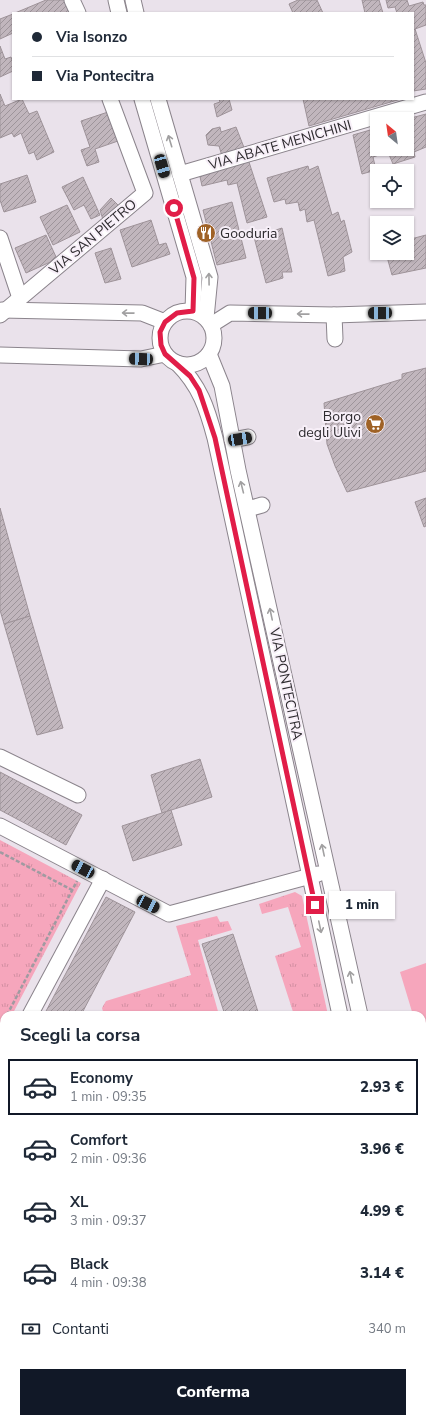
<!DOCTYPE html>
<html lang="it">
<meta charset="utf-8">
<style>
body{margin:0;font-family:"Nunito Sans",sans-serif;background:#f2f2f3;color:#1f2937;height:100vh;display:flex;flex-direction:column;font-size:15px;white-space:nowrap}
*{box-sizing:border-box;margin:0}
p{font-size:13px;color:#747a83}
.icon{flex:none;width:22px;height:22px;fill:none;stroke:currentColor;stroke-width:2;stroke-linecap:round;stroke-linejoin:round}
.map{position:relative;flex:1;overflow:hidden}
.sheet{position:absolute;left:0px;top:1011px;width:426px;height:412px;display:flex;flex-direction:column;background:#fff;border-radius:12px 12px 0 0;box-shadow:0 1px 3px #0004}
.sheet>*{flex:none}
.top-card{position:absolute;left:12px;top:12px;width:402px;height:88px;border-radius:0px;box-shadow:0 1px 3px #0004;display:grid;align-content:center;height:88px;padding:0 20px;background:#fff}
.needle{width:26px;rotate:331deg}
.tools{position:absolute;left:370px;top:112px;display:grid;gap:8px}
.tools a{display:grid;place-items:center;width:44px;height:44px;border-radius:0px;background:#fff;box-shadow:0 1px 3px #0004;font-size:20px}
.end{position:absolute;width:18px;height:18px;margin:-9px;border:5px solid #e11d48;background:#fff;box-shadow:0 0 0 2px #fff}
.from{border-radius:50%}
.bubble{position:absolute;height:28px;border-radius:0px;background:#fff;box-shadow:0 1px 3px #0004;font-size:13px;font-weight:800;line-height:28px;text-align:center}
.car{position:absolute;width:12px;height:24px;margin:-12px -6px;border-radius:5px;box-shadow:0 0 3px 1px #0007;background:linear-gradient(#222 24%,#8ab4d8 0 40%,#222 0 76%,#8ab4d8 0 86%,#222 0)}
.top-card b{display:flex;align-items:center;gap:14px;height:38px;font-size:15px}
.top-card b+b{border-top:1px solid #e0e1e3}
.top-card i{width:10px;height:10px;background:#1f2937}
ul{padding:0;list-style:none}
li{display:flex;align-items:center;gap:12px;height:56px;margin:0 8px 6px;padding:0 12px;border:2px solid transparent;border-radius:0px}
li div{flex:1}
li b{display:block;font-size:15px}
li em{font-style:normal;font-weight:800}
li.current{border-color:#111827}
li>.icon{width:36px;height:36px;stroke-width:1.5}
h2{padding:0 20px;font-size:18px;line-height:48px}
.pay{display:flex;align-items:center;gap:10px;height:44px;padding:0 20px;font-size:15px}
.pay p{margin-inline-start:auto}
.button{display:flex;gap:8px;margin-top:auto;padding:8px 20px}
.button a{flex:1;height:46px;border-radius:0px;background:#111827;color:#fff;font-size:16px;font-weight:800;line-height:46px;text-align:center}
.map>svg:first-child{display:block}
.grass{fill:url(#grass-tufts)}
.garden{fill:#f6a6bc}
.building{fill:url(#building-hatch);stroke:#9e9399}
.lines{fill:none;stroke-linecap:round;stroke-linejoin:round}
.minor-casing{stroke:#8b848c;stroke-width:17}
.path{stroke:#a09aa1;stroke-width:2.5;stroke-dasharray:4 2;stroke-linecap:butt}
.minor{stroke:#fff;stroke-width:15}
.oneway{stroke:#a1a0a1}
.route{stroke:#e11d48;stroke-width:5}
.labels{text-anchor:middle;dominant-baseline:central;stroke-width:4;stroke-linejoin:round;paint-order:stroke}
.street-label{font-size:14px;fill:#2e2b2f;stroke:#f7eff8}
.poi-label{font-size:14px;fill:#2e2b2f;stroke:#f7eff8;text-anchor:start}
</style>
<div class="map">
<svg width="426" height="1423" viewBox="0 0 426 1423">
<defs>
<pattern id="grass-tufts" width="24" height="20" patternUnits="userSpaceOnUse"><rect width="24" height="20" fill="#f6a6bc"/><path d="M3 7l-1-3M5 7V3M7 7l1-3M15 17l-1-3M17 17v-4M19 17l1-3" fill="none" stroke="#d38fa2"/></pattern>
<pattern id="building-hatch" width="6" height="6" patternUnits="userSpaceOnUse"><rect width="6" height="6" fill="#c1b6bd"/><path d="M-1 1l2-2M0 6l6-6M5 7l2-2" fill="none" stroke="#9d949a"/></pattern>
</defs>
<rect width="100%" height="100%" fill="#eae2eb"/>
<g class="grass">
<polygon points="0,840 81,883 12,1015 4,1015 4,1030 0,1037"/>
<polygon points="295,892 302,896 328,1015 294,1015 275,956 301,947 288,907 262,914 259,904"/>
<polygon points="217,916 220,922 228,921 232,930 198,940 219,1015 104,1015 102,1008 106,1001 191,975 176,926"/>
<polygon points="422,1286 426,1286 426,1358 422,1346"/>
</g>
<polygon class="garden" points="426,963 426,1055 422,1043 422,1015 413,1015 400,972"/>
<g class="building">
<polygon points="46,0 66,0 72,13 15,13"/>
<polygon points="298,0 317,0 323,13 293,13 289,4"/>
<polygon points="362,0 379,0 383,13 365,13"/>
<polygon points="386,0 407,0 409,6 423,2 424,5 426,5 426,25 415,29 426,63 426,89 413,91 413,13 397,13 395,7 388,8"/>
<polygon points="13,14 13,33 0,39 0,19"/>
<polygon points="0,46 5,59 11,57 13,63 13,71 0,77"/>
<polygon points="0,94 5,106 22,99 29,114 37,111 54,152 37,160 34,152 29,154 21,133 14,137 12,133 0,138"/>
<polygon points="219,99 229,99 232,110 217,117 214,104 220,102"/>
<polygon points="303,99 401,99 309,126"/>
<polygon points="108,112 118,141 95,149 99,162 87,166 81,150 90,147 81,121"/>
<polygon points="426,114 426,147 414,152 415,157 393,164 388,152 373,157 376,170 362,174 353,135 377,128 377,149 407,149 407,119"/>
<polygon points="220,127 221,132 236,127 245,150 222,156 219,146 208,145 206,135 212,129"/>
<polygon points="247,156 267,217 247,223 237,183 228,185 227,180 202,186 199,172"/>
<polygon points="308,166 309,170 318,166 332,215 338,212 341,222 344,220 352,252 343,257 345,271 328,276 314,220 307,222 305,209 300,211 298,202 286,204 285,199 274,202 267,178"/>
<polygon points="27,175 36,202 4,212 0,200 0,184"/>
<polygon points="83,177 100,215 91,219 84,205 74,210 62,187"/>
<polygon points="111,198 120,207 104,223 100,210"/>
<polygon points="232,202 246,258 217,265 203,210"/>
<polygon points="67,205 80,232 53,245 40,217"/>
<polygon points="151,220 159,245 166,243 170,254 132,267 120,230"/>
<polygon points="282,228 292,272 282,272 283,278 266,283 254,237"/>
<polygon points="46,235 57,259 26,273 15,248"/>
<polygon points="426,235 426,268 392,275 386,253 407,253 407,240"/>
<polygon points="111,248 121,279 105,283 95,253"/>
<polygon points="426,368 426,471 347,492 335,466 327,444 324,403 402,379 402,374"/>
<polygon points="426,498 426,526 424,527 415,502"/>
<polygon points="0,508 30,616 4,624 0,610"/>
<polygon points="30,616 63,728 37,735 4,624"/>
<polygon points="200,759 212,797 162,813 151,775"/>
<polygon points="0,772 82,815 66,845 0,810"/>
<polygon points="171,810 182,845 133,861 122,826"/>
<polygon points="106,897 135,912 81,1015 44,1015"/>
<polygon points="233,934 259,1015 225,1015 202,944"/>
<polygon points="4,1095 4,1166 0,1174 0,1103"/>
<polygon points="4,1375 4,1394 0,1396 0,1376"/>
<polygon points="39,1419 131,1419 132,1423 40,1423"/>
<polygon points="169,1419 189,1419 190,1423 157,1422"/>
<polygon points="189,1419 222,1419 223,1423 190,1423"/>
</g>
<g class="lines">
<g class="minor-casing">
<g id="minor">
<polyline points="72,0 78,13"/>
<polyline points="116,0 119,13"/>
<polyline points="133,0 136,13"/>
<polyline points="142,99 194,277 193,311"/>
<polyline points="158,99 210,277 206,318"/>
<polyline points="180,174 426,102"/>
<polyline points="0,238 20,298"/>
<polyline points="2,310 142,313 165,322"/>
<circle cx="187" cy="338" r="27"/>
<polyline points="0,315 145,193 110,99"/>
<polyline points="334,315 335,339"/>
<polyline points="211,325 230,313 334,315 426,312"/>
<polyline points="209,354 222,386 238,470 360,1015"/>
<polyline points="0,355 141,359 165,354"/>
<path d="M177,363C200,386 207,408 215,438L340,1015"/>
<polyline points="232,440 248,437"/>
<polyline points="248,509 262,505"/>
<polyline points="0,757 78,795"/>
<polyline points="0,826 169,914 318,874"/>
<polyline points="30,1015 103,879"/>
<polyline points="422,1272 426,1272"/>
<polyline points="0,1361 4,1360"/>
<polyline points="422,1387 426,1400"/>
<polyline points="143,1419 144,1423"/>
</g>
</g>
<g class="path">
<polyline points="0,852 72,890"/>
<polyline points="7,1015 77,881"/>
<polyline points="0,1029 4,1022"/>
<polyline points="0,1073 4,1065"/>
</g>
<use href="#minor" class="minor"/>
</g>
<defs><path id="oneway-shaft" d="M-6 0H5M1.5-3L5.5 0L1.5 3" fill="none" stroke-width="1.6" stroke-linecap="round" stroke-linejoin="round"/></defs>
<g class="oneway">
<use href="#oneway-shaft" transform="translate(170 141) rotate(-107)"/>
<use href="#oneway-shaft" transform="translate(209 279) rotate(-91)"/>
<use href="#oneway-shaft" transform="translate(128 313) rotate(-179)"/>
<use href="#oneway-shaft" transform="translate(303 314) rotate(-179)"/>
<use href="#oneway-shaft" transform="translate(242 487) rotate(-104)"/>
<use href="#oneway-shaft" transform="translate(271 614) rotate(-102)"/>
<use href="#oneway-shaft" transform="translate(323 850) rotate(-102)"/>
<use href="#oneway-shaft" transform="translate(320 927) rotate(78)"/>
<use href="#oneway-shaft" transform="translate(351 977) rotate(-102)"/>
</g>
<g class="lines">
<polyline class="route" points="174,208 194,278 193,311 177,313 165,322 160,332 161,345 165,354 190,376 199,390 215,438 315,905"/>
</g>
<defs>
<g id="restaurant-disc" transform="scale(1)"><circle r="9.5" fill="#9f6226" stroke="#f7eff8"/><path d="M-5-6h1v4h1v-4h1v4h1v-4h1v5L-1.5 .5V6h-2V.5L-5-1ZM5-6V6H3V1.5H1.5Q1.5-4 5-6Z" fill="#fff"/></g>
<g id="supermarket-disc" transform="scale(1)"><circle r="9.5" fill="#9f6226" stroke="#f7eff8"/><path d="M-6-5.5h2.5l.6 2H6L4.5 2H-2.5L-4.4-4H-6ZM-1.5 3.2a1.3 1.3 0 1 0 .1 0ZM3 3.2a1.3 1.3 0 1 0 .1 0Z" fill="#fff"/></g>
</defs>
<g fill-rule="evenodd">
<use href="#restaurant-disc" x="206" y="233"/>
<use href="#supermarket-disc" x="375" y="424"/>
</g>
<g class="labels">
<g class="street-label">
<text transform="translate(280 145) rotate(-16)">VIA ABATE MENICHINI</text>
<text transform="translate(93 237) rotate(-40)">VIA SAN PIETRO</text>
<text transform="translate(286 684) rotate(78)">VIA PONTECITRA</text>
</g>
<g class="poi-label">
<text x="220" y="233">Gooduria</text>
<text x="361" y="416" text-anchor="end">Borgo<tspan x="361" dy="16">degli Ulivi</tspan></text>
</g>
</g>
</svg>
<div class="tools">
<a><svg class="needle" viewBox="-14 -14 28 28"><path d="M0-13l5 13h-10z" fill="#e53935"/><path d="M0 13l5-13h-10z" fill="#747a83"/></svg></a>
<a><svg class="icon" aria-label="locate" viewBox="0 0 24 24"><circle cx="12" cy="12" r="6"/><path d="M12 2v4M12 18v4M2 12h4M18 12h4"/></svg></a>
<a><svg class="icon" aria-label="layers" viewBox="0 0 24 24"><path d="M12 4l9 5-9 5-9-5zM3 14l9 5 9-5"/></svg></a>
</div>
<i class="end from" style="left:174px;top:208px"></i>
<i class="end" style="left:315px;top:905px"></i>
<div class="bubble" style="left:329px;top:891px;width:66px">1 min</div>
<i class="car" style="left:162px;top:166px;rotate:164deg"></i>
<i class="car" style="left:260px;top:313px;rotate:271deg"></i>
<i class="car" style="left:380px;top:313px;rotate:269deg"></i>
<i class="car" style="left:141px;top:359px;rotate:272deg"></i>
<i class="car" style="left:240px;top:439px;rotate:81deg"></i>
<i class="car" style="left:83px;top:869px;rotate:298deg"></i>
<i class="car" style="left:148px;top:904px;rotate:117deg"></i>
<div class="top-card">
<b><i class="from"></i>Via Isonzo</b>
<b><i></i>Via Pontecitra</b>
</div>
<section class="sheet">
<h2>Scegli la corsa</h2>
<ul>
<li class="current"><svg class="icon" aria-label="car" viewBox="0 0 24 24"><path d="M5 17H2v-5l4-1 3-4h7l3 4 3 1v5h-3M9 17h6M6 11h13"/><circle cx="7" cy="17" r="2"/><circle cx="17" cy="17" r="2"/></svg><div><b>Economy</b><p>1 min · 09:35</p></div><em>2.93 €</em></li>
<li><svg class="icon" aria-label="car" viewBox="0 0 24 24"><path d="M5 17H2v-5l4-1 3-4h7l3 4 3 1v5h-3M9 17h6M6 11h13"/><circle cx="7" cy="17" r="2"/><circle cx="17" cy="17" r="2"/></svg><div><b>Comfort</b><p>2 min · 09:36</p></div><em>3.96 €</em></li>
<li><svg class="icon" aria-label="car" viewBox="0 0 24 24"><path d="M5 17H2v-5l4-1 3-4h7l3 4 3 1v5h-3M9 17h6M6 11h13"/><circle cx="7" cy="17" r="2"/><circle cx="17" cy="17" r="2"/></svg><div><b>XL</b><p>3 min · 09:37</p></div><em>4.99 €</em></li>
<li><svg class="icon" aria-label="car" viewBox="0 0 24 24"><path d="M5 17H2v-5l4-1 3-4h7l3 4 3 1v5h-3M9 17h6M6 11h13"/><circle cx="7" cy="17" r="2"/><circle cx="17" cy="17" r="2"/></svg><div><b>Black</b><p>4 min · 09:38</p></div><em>3.14 €</em></li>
</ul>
<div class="pay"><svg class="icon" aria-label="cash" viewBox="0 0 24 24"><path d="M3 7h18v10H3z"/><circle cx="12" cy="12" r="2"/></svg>Contanti<p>340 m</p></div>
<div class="button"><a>Conferma</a></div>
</section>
</div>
